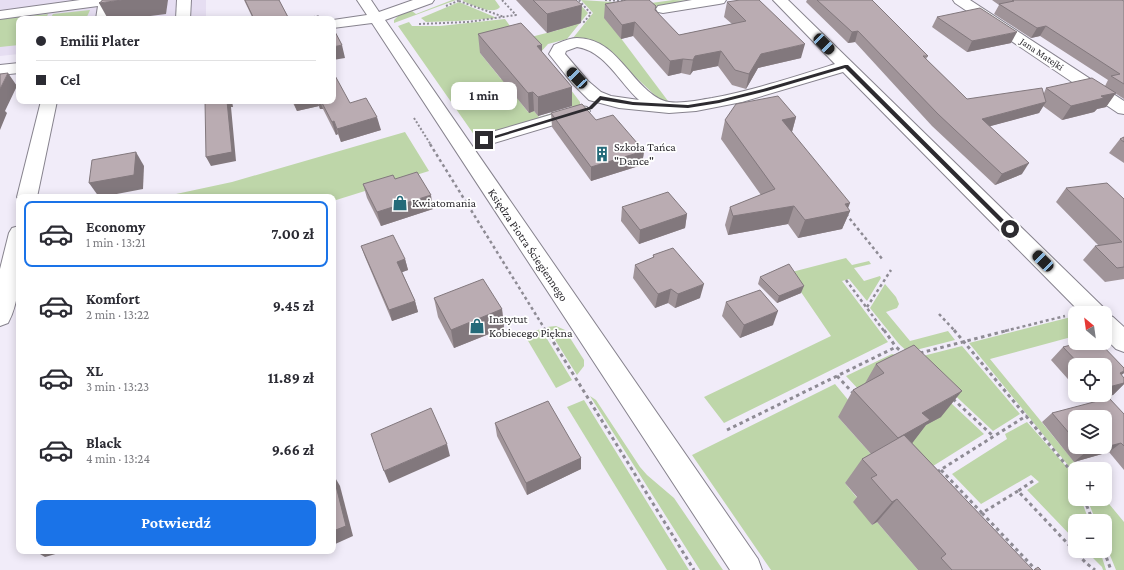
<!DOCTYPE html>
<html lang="pl">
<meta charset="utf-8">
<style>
body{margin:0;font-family:"Crimson Pro",serif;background:#f7f7f7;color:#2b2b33;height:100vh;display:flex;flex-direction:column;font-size:15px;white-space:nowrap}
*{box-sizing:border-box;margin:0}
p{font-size:13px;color:#7c7c81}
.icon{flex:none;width:22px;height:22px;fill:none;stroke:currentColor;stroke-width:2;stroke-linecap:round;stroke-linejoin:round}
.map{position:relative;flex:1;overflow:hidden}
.sheet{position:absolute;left:16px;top:194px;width:320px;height:360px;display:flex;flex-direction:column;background:#fff;border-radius:8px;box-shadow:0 2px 10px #0003}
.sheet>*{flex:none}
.banner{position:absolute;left:16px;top:16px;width:320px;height:88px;border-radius:8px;box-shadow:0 2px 10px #0003;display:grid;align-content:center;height:88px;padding:0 20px;background:#fff}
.needle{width:26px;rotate:331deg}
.tools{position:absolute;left:1068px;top:306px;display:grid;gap:8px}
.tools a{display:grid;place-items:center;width:44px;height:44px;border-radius:8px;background:#fff;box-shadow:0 2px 10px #0003;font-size:20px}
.end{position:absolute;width:18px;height:18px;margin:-9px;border:5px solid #2d2b30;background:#fff;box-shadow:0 0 0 2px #fff}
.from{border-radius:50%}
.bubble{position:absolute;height:28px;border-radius:8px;background:#fff;box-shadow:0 2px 10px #0003;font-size:13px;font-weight:700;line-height:28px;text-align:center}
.car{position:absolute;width:12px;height:24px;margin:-12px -6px;border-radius:5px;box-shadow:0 0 3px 1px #0007;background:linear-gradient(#222 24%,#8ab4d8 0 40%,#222 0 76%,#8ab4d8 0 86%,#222 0)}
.banner b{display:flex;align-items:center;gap:14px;height:38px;font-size:15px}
.banner b+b{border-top:1px solid #e1e1e2}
.banner i{width:10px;height:10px;background:#2b2b33}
ul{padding:7px 0 0;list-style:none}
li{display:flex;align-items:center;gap:12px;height:66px;margin:0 8px 6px;padding:0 12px;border:2px solid transparent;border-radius:8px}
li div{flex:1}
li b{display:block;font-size:15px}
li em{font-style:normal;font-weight:700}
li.on{border-color:#1a73e8}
li>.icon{width:36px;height:36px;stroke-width:1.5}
.cta{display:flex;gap:8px;margin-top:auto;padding:8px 20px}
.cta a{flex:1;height:46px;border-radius:8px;background:#1a73e8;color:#fff;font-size:16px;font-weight:700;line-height:46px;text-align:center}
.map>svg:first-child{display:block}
.built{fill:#e6def2}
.green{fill:#bed6a9}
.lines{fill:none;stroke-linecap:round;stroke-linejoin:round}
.minor-casing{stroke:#87838e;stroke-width:2}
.path-far2{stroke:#8e8b94;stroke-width:2;stroke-dasharray:2 2;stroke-linecap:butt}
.path-far1{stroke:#8e8b94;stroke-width:2.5;stroke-dasharray:3 3;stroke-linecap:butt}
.path{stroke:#8e8b94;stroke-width:3;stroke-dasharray:3.5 3.5;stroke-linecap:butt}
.minor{fill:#fff;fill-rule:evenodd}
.wall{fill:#a09499;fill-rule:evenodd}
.shaded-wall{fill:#82787d}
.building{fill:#baacb2;stroke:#82787d}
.route{fill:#2d2b30}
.labels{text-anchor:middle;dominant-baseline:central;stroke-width:3.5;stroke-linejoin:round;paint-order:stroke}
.far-street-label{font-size:10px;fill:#2d2b30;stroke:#fff}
.poi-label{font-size:12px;fill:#2d2b30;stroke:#fff;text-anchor:start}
.street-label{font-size:12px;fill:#2d2b30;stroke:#fff}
</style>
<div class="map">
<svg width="1124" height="570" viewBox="0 0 1124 570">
<rect width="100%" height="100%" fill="#f1ecf9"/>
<polygon class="built" points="0,0 206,0 206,19 19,19 19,54 0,56"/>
<g class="green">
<polygon points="452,0 456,0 394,23 394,20 400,14 412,11 416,14"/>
<path d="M464,0H495L500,7C493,16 472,4 462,1Z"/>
<polygon points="549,0 576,0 588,13 567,39 548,44 539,54 531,37 558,30"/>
<polygon points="581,0 644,4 673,0 701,1 605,17 668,101 673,102 664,104 603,46 584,38 573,38 593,13"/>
<polygon points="459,2 497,18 458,21 426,22 421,18"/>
<polygon points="90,10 86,19 50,19 53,14"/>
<polygon points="48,14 46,19 19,19 19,45 0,47 0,19"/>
<polygon points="505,19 510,26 498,29 480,53 501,79 505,78 510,89 528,112 534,111 539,117 572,107 561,93 571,90 580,102 580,105 575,109 477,139 398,26 409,22 412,26 440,26"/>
<polygon points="405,132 429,171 333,201 333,197 162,197 232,182"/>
<polygon points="846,258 852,265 869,261 871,264 854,268 864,281 880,276 881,278 867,301 849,279 842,281 888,342 724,423 704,397 831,336 788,273"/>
<polygon points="885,284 896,297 899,304 897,308 886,312 910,341 948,331 955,340 908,352 899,344 870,308"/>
<polygon points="1071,317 1075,321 1075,336 990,359 1080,469 1075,469 1075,474 969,343"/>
<polygon points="556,326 565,330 584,360 584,366 577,375 547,327"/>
<polygon points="541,329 572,380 556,388 524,334"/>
<polygon points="962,346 1020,414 993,431 915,358"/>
<polygon points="892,354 902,357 984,434 906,483 860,391 846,376"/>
<polygon points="835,384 854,407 838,417 879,463 845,483 858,499 872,525 877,522 918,570 771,570 692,455"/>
<polygon points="590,396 596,400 640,467 647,475 674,498 723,570 700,570"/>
<polygon points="584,400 689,570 667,570 567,407"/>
<polygon points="1027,422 1072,473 1075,481 1075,499 1081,499 1089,521 1075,521 1075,540 1027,490 1039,482 1031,475 981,504 952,474 1007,439 1005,434"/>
<polygon points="1087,499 1105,499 1124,522 1124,570 1116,570 1105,543 1105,521 1096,521"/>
<polygon points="1086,551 1100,551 1106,570 1103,570 1102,567"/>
</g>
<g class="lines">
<g class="minor-casing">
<g id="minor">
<polygon points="80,0 111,0 113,3 110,19 96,19 98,6 0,19 0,11"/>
<polygon points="177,0 191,0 190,19 176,19"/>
<polygon points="357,0 371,0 379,12 413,0 434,0 432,3 385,20 758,559 762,570 730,570 372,23 333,28 333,20 367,15"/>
<polygon points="692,0 726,0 724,3 719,4 663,13 658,12 656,9 658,6"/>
<path d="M773,0H788L1103,307L1106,314L1113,317L1124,327V352L1116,349L1105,338V313H1081L843,72L742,102L696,111L669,113L619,108L589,100L572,83L549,54L554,45C561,42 569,38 577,38C611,38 625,71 648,91C654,96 661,101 669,102C683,104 698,100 712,98C754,90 794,77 835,64ZM577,47C605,51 619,82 639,100L611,96L601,92L588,81L565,54L566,51Z"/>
<polygon points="953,0 970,0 1124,101 1124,114 1118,113 955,3"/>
<polygon points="19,63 19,73 0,75 0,65"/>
<polygon points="41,101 57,101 37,197 19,197 19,200 17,197"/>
<polygon points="581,106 587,107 590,111 587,115 484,146 478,144 475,140 478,136"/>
<path d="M19,226C19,256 23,296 8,323L0,326V269L9,233L12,228Z"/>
</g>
</g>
<g class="path-far2">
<polyline points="579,0 591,14 582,24"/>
<polyline points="605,0 624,1"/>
<polyline points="459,1 504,17"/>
<polyline points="446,6 460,0"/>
<polyline points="301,19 320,16"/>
<polyline points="419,24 468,22 516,15 502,0"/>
<polyline points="414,118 431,145"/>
</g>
<g class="path-far1">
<polyline points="430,144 546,331"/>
<polyline points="846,214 883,260"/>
<polyline points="846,280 884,331"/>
<polyline points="867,307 891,270"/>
<polyline points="939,314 955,331"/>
<polyline points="1005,331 1065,316"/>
</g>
<g class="path">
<polyline points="546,330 694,570"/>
<polyline points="884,330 896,347"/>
<polyline points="954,330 1026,416"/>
<polyline points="920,353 1009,330"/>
<polyline points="837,376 854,394"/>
<polyline points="953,399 993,436"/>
<polyline points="727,430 896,347 903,353"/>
<polyline points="941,470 982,513"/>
<polyline points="937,472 1026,416 1075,476"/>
<polyline points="1033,481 1018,491 1086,563 1095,570"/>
<polyline points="1018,491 982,513 1036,570"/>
<polyline points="1084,499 1093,521"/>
<polyline points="1104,551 1111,570"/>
</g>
<use href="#minor" class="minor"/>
</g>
<g class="wall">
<polygon points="244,0 279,0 289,19 253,19"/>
<polygon points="516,0 576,0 581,23 547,33"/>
<polygon points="807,0 872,0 928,56 926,59 967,99 1044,93 1046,88 1105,86 1108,80 1040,36 1031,38 994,14 999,5 992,0 1122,0 1124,1 1124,99 1115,93 1106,107 1097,109 1094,112 1062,120 1043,106 1039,113 990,126 1022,174 995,185 932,126 855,42 848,43 806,2"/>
<polygon points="727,2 801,58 758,68 746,89 732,85 718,66 693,71 690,75 681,73 668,76 633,36 621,39 604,18 605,4 656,12 679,35 732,24 724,17"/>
<polygon points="937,17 1011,43 967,52 932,27"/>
<polygon points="478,34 542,52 572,87 572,106 538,116 534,111 529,113 480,53"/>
<polygon points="292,101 333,101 350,103 381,130 341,142 338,134 336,135 323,109 320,109 319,106 297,111"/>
<polygon points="551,113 644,151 642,165 591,181 552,127"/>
<polygon points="796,117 792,132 850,211 842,229 798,238 788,224 728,235 725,225 730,207 761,195 721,139 725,120"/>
<polygon points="1124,137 1124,163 1109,153 1120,139"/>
<polygon points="395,179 433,209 381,226 367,198 363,184"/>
<polygon points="1066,188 1124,199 1124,279 1105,282 1083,260 1095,246 1099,246 1056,202"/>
<polygon points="622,207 687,214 685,228 639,244 621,221"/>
<polygon points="361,246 405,259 408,270 402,272 415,301 418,312 392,321 365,257"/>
<polygon points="653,255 700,298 675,308 668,303 655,308 633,278 635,265 653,258"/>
<polygon points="760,277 801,293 777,303 758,284"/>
<polygon points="434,298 502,309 504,328 454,348 438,317"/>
<polygon points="726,302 773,325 740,338 722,316"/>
<polygon points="1063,347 1124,373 1121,375 1124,378 1124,384 1113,395 1088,401 1082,395 1105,395 1105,365 1075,365 1075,387 1051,360"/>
<polygon points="876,364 941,417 926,425 912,443 1033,570 918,570 877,522 872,525 853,502 857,497 845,483 862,459 871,454 838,417 853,390 864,385"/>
<path d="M1052,413L1124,414V470L1109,452L1074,462L1042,422ZM1075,417L1105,447H1075Z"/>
<polygon points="495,423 581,458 581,469 527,495 497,436"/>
</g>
<g class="shaded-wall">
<polygon points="122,0 168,0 166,14 127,19 108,19 99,3"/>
<polygon points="582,5 581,23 547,33 547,14"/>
<polygon points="635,22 633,36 621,39 622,25"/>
<polygon points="1046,26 1040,36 1031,38 1037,28"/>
<polygon points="858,31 855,42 848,43 852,32"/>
<polygon points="1017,32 1011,43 967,52 972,41"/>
<polygon points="805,44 801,58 758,68 746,89 749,74 761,54"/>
<polygon points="342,45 345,58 333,60 333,47"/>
<polygon points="542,45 542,63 537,46"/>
<polygon points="721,51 718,66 693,71 690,75 693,60 695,56"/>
<polygon points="683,59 681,73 668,76 670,61"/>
<polygon points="8,73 17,86 5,111 7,113 0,130 0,89"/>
<polygon points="572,87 572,106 538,116 538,97"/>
<polygon points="533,92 534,111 529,113 528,93"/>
<polygon points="1116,93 1106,107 1097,109 1094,112 1062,120 1071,106 1101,96"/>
<polygon points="227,101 232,101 233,107 231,107 236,161 211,166 206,157"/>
<polygon points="293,101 317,101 319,106 297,111"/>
<polygon points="318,101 320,101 323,109 320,109"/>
<polygon points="1046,102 1039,113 976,130 982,119"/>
<polygon points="377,117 381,130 341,142 337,129"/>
<polygon points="796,117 791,135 782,120"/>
<polygon points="334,121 338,134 336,135 332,122"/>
<polygon points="644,151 642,165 591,181 591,167"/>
<polygon points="136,152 144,166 143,189 101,197 99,197 89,183"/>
<polygon points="1029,163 1022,174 995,185 1002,174"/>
<polygon points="431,195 433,209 381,226 377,212"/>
<polygon points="850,203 847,211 850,211 842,229 798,238 805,220 845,204"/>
<polygon points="794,206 788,224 728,235 733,216"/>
<polygon points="687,214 685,228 639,244 640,230"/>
<polygon points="405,259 408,270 400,273 397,262"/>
<polygon points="704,284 700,298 675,308 678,294"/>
<polygon points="804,286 801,293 777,303 779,296"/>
<polygon points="671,289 668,303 655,308 658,294"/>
<polygon points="415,301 418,312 392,321 389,310"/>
<polygon points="502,309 504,328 454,348 451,330"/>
<polygon points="778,311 773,325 740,338 744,325"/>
<polygon points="1124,371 1124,373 1112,383 1120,373"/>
<polygon points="1124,383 1124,384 1113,395 1088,401 1095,395 1105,395 1105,388"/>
<polygon points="962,391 941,417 926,425 910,446 879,463 922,413"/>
<polygon points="1121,443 1109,452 1074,462 1086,452"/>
<polygon points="447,444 450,456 389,483 384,471"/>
<polygon points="581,458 581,469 527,495 526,483"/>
<polygon points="333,474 340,486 353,536 333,545"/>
<polygon points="897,499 877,522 872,525 892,502"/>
<polygon points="35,551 66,551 45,557"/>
<polygon points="74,551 83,551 77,553"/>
</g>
<g class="building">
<polygon points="102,0 122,0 99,3 102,1"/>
<polygon points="245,0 279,0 289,19 254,19"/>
<polygon points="533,0 576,0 582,5 547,14"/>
<polygon points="627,0 649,0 656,6 655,10 679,35 746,21 727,2 740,0 759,0 805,44 761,54 749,74 735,70 721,51 695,56 693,60 683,59 670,61 635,22 622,25 605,4"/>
<polygon points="817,0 872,0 928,56 923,56 967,99 1042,88 1046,102 982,119 1029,163 1002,174 938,114 858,31 852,32"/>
<polygon points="1012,0 1122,0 1124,1 1124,84 1111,76 1120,74 1046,26 1037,28 999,4 1014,1"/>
<polygon points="980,8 1017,32 972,41 937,17"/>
<polygon points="521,23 542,45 537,46 572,87 538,97 533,92 528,93 478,34"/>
<polygon points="333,28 342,45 333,47"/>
<polygon points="333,72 350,103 366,98 377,117 337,129 334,121 332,122 321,101 333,101"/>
<polygon points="8,73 0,89 0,74"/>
<polygon points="1092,78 1116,93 1101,96 1104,98 1071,106 1046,88"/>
<polygon points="778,96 796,117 782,120 850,203 845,204 850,211 805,220 794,206 733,216 730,207 775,189 725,120 736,104"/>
<polygon points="205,101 227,101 232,152 206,157"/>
<polygon points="582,104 596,120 613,115 644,151 591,167 551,113"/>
<polygon points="1124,137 1124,142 1120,139"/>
<polygon points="136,152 134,175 89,183 92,160"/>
<polygon points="417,172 431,195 377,212 363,184 393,175 395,179"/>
<polygon points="1107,183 1124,199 1124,267 1117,268 1095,246 1122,242 1066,188"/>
<polygon points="668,192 687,214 640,230 622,207"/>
<polygon points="393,235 405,259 397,262 415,301 389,310 361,246"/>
<polygon points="673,248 704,284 678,294 671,289 658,294 635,265 654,257 653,255"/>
<polygon points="789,264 804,286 779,296 760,277"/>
<polygon points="483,279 502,309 451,330 434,298"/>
<polygon points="760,290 778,311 744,325 726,302"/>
<polygon points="1079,343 1100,343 1124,368 1124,371 1120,373 1124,378 1124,383 1105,388 1105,365 1080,365 1063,347"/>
<polygon points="914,345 962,391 922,413 930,420 898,438 853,390 884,373 876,364"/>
<polygon points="1109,398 1124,414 1124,446 1121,443 1086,452 1081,447 1105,447 1105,417 1075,417 1075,440 1052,413"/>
<polygon points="548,401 581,458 526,483 495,423"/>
<polygon points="431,408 447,444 384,471 371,434"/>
<polygon points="904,435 1033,570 952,570 941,558 946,554 897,499 892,502 871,478 877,475 862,459"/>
<polygon points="333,474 346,526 333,531"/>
<polygon points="1038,567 1041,570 1034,570"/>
</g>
<polygon class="route" points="845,65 848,65 1012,228 1012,230 1008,230 845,68 767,91 719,103 688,108 633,105 601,100 592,109 486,141 481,140 589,107 600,96 633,102 688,105 719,100 763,89"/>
<defs>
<g id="building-bare" transform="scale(1.2)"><path d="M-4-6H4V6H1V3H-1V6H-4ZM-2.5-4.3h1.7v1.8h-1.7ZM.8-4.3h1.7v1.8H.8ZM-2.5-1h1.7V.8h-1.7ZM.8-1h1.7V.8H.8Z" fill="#246a79" stroke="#fff" stroke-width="2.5" paint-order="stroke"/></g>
<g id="shop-bare" transform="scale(1.2)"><path d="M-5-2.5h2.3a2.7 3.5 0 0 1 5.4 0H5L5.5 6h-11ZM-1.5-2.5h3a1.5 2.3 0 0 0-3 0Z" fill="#246a79" stroke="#fff" stroke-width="2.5" paint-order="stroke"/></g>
</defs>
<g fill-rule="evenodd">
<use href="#building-bare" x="602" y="154"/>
<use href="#shop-bare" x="400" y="203"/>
<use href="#shop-bare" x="477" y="326"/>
</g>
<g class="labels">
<g class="far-street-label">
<text transform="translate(1042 54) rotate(34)">Jana Matejki</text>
</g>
<g class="poi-label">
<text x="614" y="147">Szkoła Tańca<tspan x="614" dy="14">"Dance"</tspan></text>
<text x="412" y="203">Kwiatomania</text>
<text x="489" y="319">Instytut<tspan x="489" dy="14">Kobiecego Piękna</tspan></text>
</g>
<g class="street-label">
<text transform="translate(528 245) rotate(56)">Księdza Piotra Ściegiennego</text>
</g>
</g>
</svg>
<div class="tools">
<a><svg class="needle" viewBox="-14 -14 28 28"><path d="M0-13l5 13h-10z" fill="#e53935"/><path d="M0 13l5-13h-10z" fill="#7c7c81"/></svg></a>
<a><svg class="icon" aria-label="locate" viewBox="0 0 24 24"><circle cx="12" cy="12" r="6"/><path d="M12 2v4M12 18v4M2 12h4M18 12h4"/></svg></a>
<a><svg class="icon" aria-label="layers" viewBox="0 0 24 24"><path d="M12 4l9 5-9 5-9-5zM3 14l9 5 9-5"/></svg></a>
<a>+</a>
<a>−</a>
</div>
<i class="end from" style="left:1010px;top:229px"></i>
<i class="end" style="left:484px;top:140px"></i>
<div class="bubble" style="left:451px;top:82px;width:66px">1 min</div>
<i class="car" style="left:824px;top:44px;rotate:135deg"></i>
<i class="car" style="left:577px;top:78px;rotate:317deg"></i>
<i class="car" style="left:1043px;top:261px;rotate:315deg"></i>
<div class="banner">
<b><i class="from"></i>Emilii Plater</b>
<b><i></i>Cel</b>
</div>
<section class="sheet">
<ul>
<li class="on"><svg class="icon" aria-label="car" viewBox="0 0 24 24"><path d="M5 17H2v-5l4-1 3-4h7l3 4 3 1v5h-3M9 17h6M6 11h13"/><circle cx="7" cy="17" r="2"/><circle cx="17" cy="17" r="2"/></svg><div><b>Economy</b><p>1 min · 13:21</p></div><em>7.00 zł</em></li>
<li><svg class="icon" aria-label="car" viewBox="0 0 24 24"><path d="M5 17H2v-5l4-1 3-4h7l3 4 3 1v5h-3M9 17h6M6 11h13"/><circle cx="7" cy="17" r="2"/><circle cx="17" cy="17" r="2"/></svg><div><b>Komfort</b><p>2 min · 13:22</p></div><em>9.45 zł</em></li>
<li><svg class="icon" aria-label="car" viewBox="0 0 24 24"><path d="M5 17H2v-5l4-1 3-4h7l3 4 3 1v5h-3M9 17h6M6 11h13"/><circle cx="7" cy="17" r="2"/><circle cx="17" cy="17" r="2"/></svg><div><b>XL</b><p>3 min · 13:23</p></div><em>11.89 zł</em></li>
<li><svg class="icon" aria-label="car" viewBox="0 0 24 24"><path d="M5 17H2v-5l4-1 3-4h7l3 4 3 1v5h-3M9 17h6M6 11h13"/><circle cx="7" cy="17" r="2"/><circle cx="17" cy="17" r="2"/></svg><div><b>Black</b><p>4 min · 13:24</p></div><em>9.66 zł</em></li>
</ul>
<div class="cta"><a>Potwierdź</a></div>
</section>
</div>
